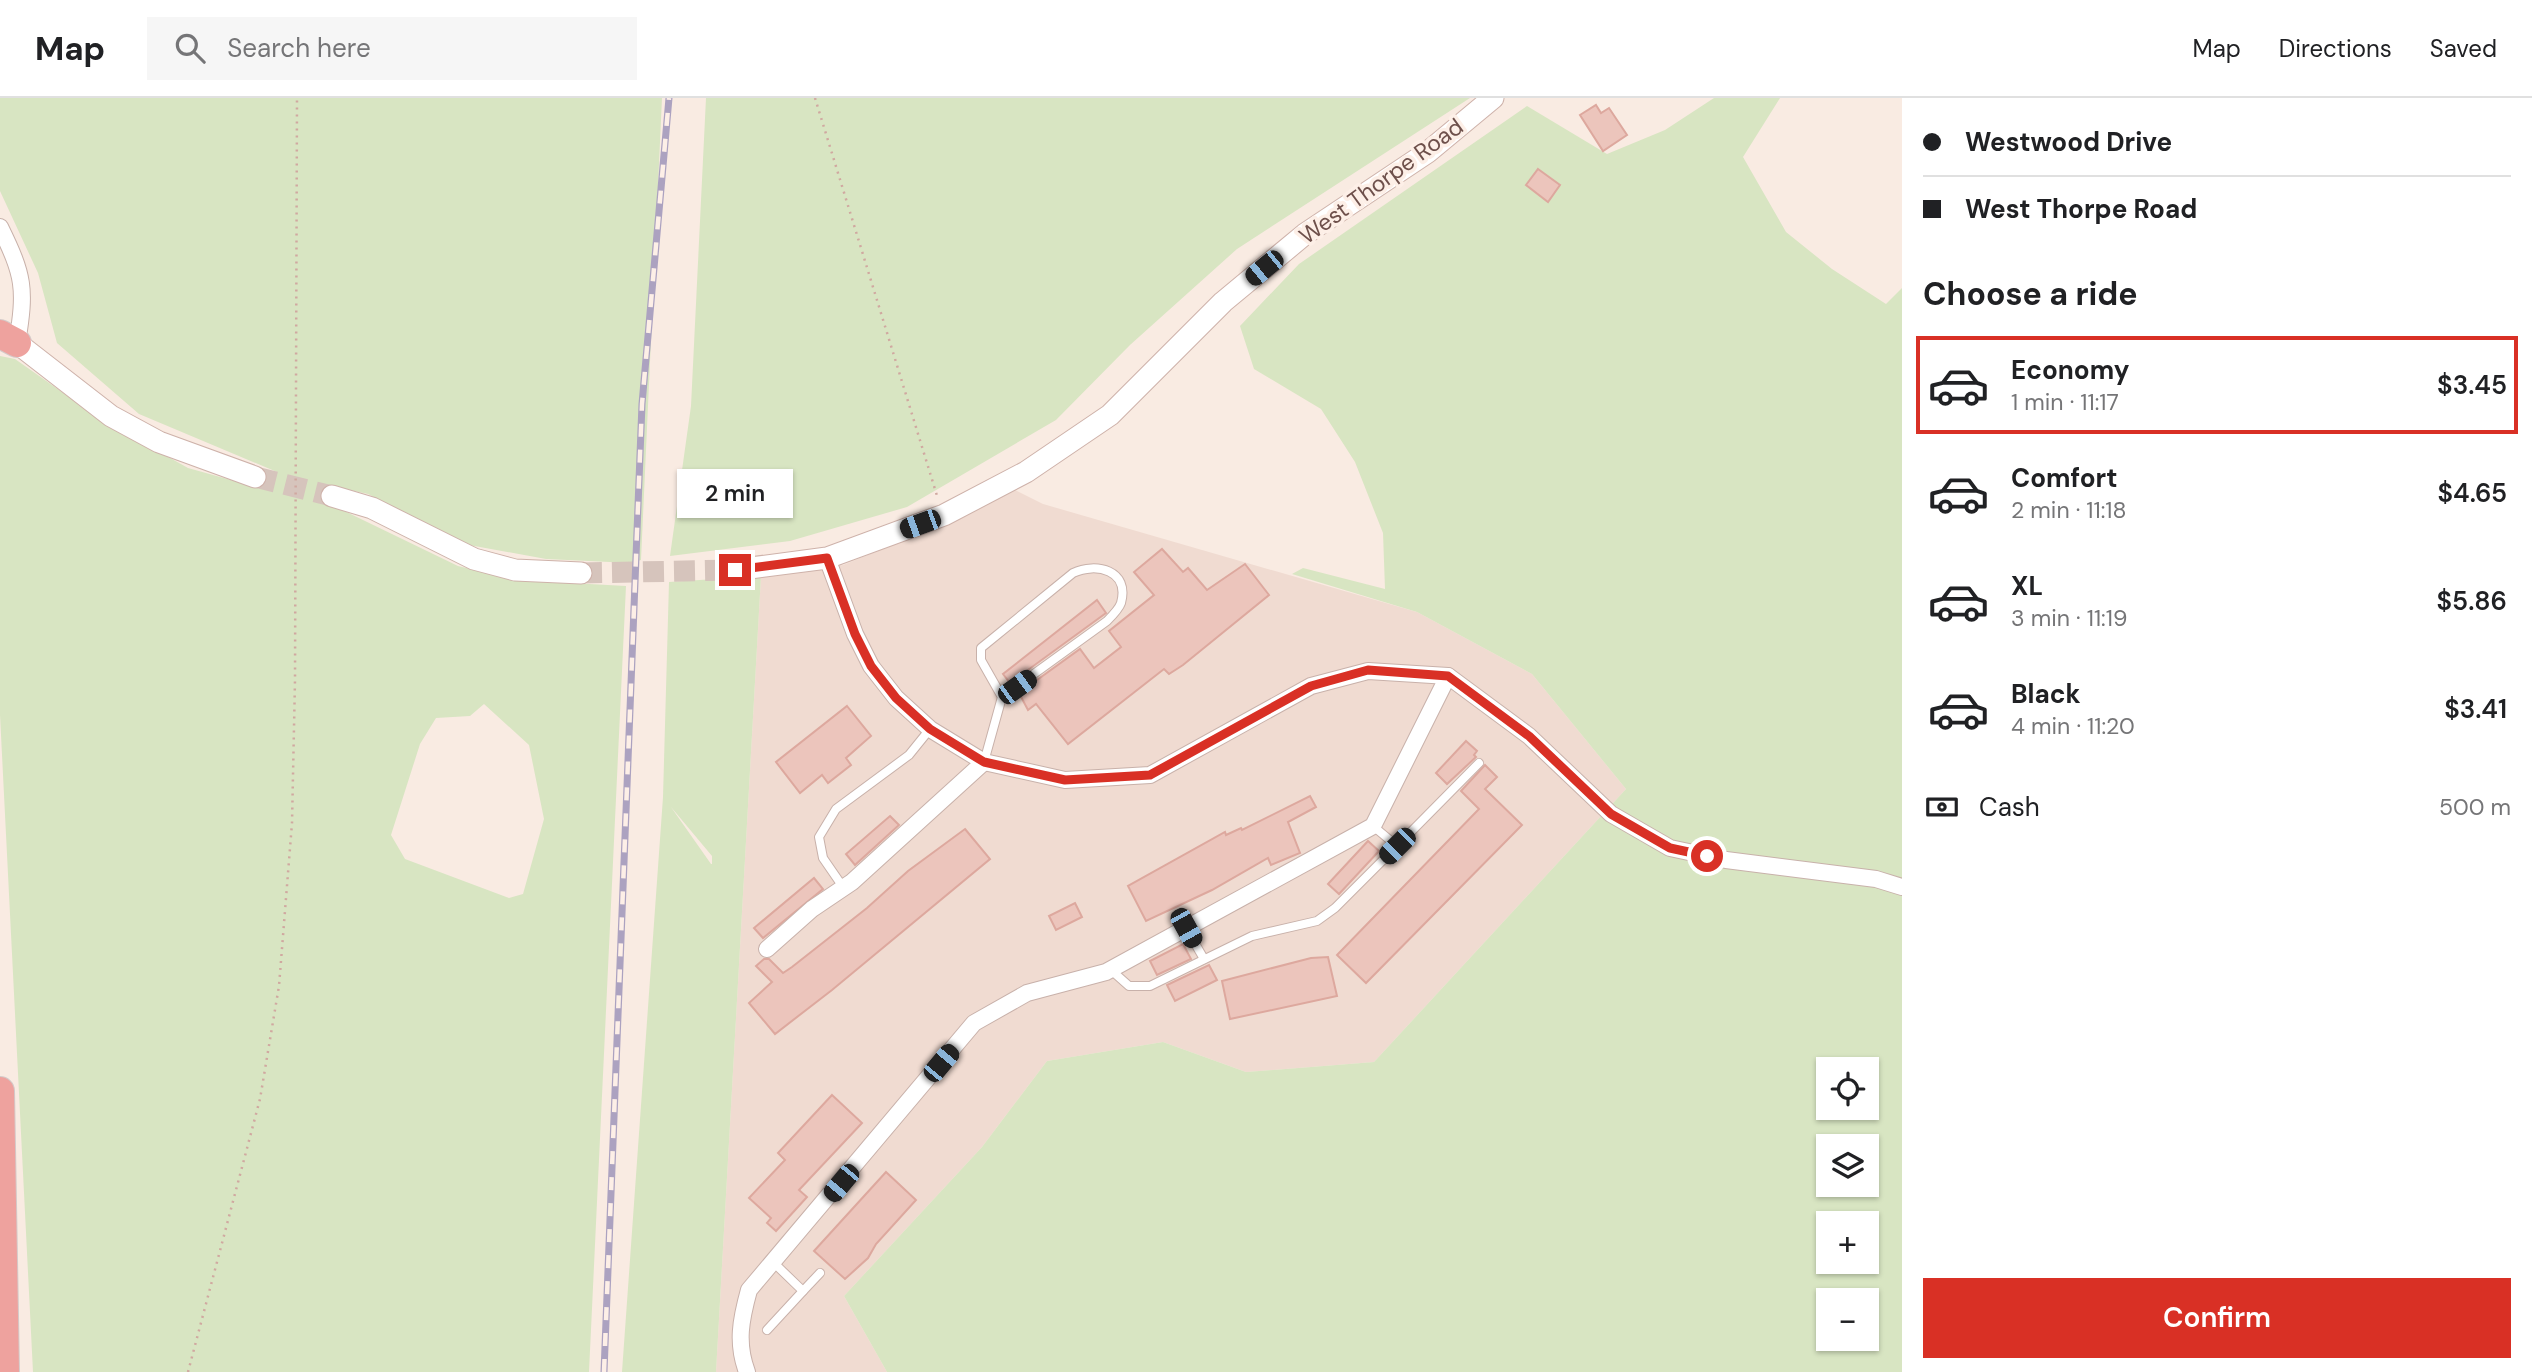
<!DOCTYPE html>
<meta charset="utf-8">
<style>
body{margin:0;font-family:"DM Sans",sans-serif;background:#f6f6f6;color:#202124;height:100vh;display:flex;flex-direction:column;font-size:26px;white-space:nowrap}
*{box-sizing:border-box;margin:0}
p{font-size:23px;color:#757577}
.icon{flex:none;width:38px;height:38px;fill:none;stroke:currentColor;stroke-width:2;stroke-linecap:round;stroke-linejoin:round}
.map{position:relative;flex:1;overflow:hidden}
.details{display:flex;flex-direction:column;background:#fff;width:630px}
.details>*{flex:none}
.banner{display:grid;align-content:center;height:154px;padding:0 21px;background:#fff}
.tools{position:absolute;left:1816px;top:959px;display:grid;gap:14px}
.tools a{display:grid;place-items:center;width:63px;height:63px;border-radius:0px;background:#fff;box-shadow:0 2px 5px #0004;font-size:35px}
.end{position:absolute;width:32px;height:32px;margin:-16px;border:9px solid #d93025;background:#fff;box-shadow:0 0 0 4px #fff}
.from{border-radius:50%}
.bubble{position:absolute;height:49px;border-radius:0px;background:#fff;box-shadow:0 2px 5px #0004;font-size:23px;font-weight:600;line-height:49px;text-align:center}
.car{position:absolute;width:21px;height:42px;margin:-21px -10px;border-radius:9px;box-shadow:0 0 5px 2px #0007;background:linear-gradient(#222 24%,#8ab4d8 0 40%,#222 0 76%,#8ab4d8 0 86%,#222 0)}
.banner b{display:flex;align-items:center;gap:24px;height:66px;font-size:26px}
.banner b+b{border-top:2px solid #e0e0e0}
.banner i{width:18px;height:18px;background:#202124}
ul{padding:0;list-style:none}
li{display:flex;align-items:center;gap:21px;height:98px;margin:0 14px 10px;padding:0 7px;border:4px solid transparent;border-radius:0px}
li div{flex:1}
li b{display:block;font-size:26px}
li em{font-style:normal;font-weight:600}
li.current{border-color:#d93025}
li>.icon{width:63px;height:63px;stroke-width:1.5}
h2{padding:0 21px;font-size:32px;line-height:84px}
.pay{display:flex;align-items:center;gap:18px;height:77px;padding:0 21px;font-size:26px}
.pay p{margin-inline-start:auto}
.primary-button{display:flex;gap:14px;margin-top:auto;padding:14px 21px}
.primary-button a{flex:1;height:80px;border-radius:0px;background:#d93025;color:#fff;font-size:28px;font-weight:600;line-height:80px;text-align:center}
header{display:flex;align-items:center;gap:42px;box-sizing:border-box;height:98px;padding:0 35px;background:#fff;border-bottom:2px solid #e0e0e0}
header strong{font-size:33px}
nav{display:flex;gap:38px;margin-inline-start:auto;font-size:24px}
.search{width:490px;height:63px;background:#f6f6f6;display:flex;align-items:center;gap:18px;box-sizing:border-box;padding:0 24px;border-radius:0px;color:#757577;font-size:26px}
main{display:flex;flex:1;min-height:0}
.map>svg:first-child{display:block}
.residential{fill:#f0dbd1}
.green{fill:#d8e5c2;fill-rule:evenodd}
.building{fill:#ecc5bc;stroke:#dda89e;stroke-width:2}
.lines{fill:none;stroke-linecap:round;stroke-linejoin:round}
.secondary-tunnel{stroke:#d6c4bc;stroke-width:21;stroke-dasharray:21 10;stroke-linecap:butt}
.lane-casing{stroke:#c8b1aa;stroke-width:10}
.street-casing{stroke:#c8b1aa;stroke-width:18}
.secondary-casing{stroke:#ceb2aa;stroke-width:23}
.highway-casing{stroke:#d4cac9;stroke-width:30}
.path{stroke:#d0a8a0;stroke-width:2.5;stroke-dasharray:2 5;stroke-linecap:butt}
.lane{stroke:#fff;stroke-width:8}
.street{stroke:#fff;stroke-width:16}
.secondary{stroke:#fff;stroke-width:21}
.highway{stroke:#eea29e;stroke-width:28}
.rail-casing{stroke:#aca2c0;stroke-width:7}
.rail{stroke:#fdefe7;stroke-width:4.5;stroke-dasharray:13;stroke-linecap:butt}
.route{stroke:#d93025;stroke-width:9}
.labels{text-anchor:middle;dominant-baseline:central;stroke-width:7;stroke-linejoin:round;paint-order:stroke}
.street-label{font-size:23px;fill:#6e504b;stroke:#fdefe7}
</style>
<header>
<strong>Map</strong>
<div class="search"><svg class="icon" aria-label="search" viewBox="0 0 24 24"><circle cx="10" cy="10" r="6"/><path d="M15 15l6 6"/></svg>Search here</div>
<nav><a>Map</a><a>Directions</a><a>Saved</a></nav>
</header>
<main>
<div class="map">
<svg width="1902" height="1274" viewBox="0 0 1902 1274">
<rect width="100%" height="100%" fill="#f9ebe2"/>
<polygon class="residential" points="1011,390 1043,406 1417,514 1532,576 1626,691 1374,964 1246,974 1163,944 1047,963 982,1049 844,1198 887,1274 716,1274 761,478 843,467 945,426"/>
<g class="green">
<path d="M0,0H662L641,462L631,465L546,461L469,447L368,396L332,388V407L458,468L516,482L626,488L589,1274H33L0,617V258L15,261L99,320L188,370L260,390L277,374L139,316L57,245L38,175L0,93ZM484,606L529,647L544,721L523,796L509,800L405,761L391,737L420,646L436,620L470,618Z"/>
<polygon points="706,0 1470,0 1237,151 1130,247 1056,322 907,409 790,443 670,458 691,308"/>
<path d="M1714,0H1780L1743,59L1786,134L1832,171L1886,206L1902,190V1274H887L844,1198L982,1049L1047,963L1163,944L1246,974L1374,964L1626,691L1532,576L1417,514L1292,476L1303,470L1385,491L1383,435L1355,364L1321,311L1254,271L1240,228L1299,166L1527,8L1607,56L1665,32ZM1829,971H1867V1010H1829ZM1829,1048H1867V1087H1829ZM1829,1125H1867V1164H1829ZM1829,1202H1867V1241H1829Z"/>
<path d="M761,478L716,1274H622L663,699L669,484ZM671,709L712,758V766H711Z"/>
</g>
<g class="building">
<polygon points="1596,7 1601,15 1609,10 1627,37 1603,53 1580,17"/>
<polygon points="1538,71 1560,87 1548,104 1526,87"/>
<polygon points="1162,451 1183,474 1188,470 1207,492 1245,466 1269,497 1183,567 1169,576 1164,571 1068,646 1036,606 1028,612 1019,595 1080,551 1094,570 1121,549 1109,533 1154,497 1134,474"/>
<polygon points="1097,502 1106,515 1010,585 1003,576"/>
<polygon points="847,608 871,638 846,660 851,667 828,685 822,677 800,695 776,664"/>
<polygon points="1466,643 1477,653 1474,657 1476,659 1447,686 1436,675"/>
<polygon points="1485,667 1497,679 1485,691 1522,727 1366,885 1337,857 1479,711 1461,693"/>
<polygon points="1310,698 1316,709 1288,724 1300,755 1271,767 1268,760 1212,792 1146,823 1128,788 1225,734 1226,737 1241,730 1242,732"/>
<polygon points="890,718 899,727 855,767 846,756"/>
<polygon points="965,731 990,761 832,892 775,936 749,905 772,884 756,868 764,861 769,861 783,875 792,869 867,810 908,773"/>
<polygon points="1368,743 1379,753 1339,796 1328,786"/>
<polygon points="814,780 823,791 763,840 754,830"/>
<polygon points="1075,805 1082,819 1056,832 1049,818"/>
<polygon points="1183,846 1191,861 1157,877 1150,863"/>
<polygon points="1328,859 1337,898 1230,921 1222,883 1311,860"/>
<polygon points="1209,867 1217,882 1175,903 1167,887"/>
<polygon points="832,997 862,1025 799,1092 807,1099 776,1133 767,1125 771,1120 749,1100 785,1062 778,1055"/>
<polygon points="886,1074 916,1102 876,1146 868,1160 845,1181 814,1153"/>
</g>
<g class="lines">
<g class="secondary-tunnel">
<polyline points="255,379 332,398"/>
<polyline points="581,475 735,472"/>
</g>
<g class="lane-casing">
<g id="lane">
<path d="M984,664L1002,599L1107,523C1112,518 1119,511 1121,505C1130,472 1096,464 1073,475L981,550V562L1002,599"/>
<polyline points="1397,748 1479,665"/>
<polyline points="843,789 823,760 819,739 836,711 909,657 930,631"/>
<polyline points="1186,830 1204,861"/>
<polyline points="1111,872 1129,888 1150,888 1252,838 1317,823 1335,810 1397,748 1373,728"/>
<polyline points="803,1193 820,1175"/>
<polyline points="767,1232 803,1193 774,1165"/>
</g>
</g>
<g class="street-casing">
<g id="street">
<path d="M0,129C24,178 26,190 17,245"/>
<polyline points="827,460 855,536 871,568 896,600 930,631 984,664 1065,682 1150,677 1311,588 1368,573 1448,578 1529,638 1611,716 1670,750 1726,762 1876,781 1902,789"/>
<polyline points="767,851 812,811 852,784 984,664"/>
<path d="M747,1274C736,1245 741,1221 749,1192L974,925L1027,895L1106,874L1373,728L1448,578"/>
</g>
</g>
<g class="secondary-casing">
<g id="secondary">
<polyline points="17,245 111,318 159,344 255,379"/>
<polyline points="332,398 372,410 474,461 515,472 581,475"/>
<polyline points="735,472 827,460 944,417 1026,374 1110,317 1223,204 1305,136 1428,54 1493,0"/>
</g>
</g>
<g class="highway-casing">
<g id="highway">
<polyline points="0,236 17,245"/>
<polyline points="0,993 5,1274"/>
</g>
</g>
<g class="path">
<polyline points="815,0 938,401"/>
<polyline points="188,1274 260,1001 279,888 292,725 295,582 297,0"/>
</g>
<use href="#lane" class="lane"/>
<use href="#street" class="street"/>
<use href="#secondary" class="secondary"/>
<use href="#highway" class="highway"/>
<g class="rail-casing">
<polyline id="rail" points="604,1274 642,306 669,0"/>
</g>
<use href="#rail" class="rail"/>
</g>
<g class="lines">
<polyline class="route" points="735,472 827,460 855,536 871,568 896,600 930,631 984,664 1065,682 1150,677 1311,588 1368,572 1448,578 1529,638 1611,716 1670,750 1707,758"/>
</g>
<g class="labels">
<g class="street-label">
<text transform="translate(1381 83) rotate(-36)">West Thorpe Road</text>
</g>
</g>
</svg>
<div class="tools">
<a><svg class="icon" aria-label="locate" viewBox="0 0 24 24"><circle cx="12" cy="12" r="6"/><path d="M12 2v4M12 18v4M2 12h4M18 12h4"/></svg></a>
<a><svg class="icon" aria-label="layers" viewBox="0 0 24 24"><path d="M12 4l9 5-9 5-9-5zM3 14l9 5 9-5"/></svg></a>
<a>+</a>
<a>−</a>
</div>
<i class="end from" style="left:1707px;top:758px"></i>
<i class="end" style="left:735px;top:472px"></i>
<div class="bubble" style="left:677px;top:371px;width:116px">2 min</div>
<i class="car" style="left:1264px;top:170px;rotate:231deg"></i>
<i class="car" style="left:920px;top:426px;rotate:250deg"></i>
<i class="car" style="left:1017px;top:589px;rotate:54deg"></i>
<i class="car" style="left:1397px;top:748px;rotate:225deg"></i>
<i class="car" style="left:1186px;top:830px;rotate:151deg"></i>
<i class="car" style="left:941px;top:965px;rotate:40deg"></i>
<i class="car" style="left:841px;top:1085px;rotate:220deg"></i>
</div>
<section class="details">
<div class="banner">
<b><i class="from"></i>Westwood Drive</b>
<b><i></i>West Thorpe Road</b>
</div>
<h2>Choose a ride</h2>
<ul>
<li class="current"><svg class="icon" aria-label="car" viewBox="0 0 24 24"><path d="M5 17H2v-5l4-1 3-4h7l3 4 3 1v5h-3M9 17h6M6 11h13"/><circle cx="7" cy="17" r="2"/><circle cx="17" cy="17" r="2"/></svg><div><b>Economy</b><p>1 min · 11:17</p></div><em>$3.45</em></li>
<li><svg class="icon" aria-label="car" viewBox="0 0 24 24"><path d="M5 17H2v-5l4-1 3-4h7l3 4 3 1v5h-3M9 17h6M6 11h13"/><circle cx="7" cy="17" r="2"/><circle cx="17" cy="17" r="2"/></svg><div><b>Comfort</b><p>2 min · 11:18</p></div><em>$4.65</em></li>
<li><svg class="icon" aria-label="car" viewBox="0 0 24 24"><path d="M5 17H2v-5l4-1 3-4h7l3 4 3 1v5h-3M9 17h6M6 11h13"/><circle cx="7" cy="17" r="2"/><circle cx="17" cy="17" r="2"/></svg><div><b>XL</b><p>3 min · 11:19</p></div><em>$5.86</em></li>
<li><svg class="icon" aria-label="car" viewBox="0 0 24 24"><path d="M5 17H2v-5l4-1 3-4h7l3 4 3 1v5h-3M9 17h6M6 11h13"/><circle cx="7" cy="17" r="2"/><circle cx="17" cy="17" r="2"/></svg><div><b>Black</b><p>4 min · 11:20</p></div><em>$3.41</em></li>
</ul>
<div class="pay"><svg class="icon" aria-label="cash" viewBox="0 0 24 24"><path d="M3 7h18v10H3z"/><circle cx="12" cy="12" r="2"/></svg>Cash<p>500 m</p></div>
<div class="primary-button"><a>Confirm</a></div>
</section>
</main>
